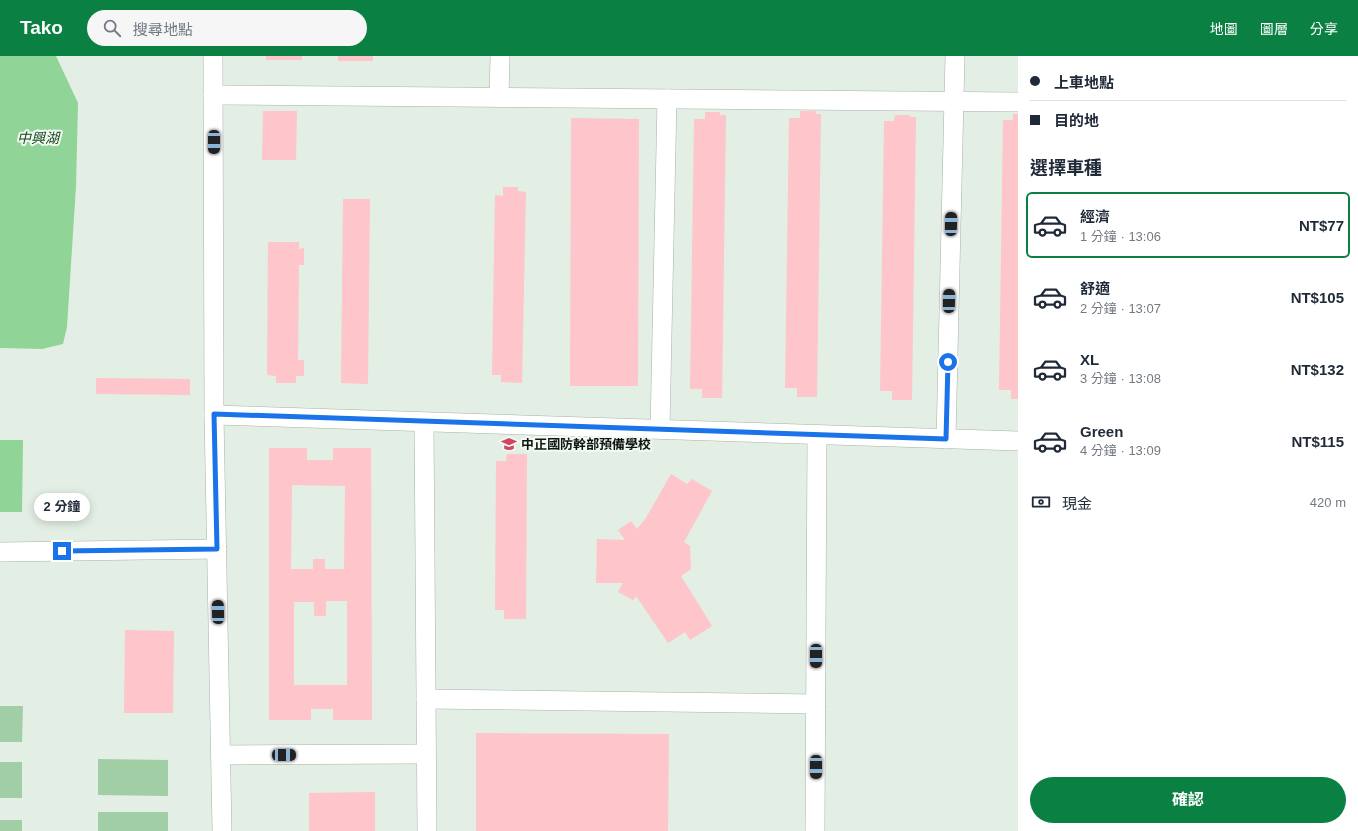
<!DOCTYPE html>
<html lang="zh-TW">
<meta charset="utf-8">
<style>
body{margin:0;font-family:Arial,"Noto Sans TC",sans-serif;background:#f6f6f7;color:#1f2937;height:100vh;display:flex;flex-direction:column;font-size:15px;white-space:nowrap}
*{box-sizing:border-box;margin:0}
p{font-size:13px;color:#747a83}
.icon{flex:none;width:22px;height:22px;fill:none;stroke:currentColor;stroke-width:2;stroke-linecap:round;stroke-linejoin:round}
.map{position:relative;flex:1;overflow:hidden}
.panel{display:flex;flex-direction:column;background:#fff;width:340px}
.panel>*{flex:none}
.hud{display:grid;align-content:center;height:88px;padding:0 12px;background:#fff}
.end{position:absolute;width:18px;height:18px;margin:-9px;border:5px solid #1a73e8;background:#fff;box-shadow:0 0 0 2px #fff}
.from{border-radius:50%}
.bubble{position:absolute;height:28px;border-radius:14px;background:#fff;box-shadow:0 2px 10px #0003;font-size:13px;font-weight:700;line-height:28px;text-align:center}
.car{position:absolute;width:12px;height:24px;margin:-12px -6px;border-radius:5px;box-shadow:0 0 3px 1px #0007;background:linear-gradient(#222 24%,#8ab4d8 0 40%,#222 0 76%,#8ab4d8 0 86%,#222 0)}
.hud b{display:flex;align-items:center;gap:14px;height:38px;font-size:15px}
.hud b+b{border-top:1px solid #e0e1e3}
.hud i{width:10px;height:10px;background:#1f2937}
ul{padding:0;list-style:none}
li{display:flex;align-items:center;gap:12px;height:66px;margin:0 8px 6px;padding:0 4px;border:2px solid transparent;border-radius:6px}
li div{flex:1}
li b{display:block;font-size:15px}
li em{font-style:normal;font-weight:700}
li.active{border-color:#0b8043}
li>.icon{width:36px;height:36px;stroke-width:1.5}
h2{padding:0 12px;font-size:18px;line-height:48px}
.pay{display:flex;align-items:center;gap:10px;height:44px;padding:0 12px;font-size:15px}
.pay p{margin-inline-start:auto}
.cta{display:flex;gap:8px;margin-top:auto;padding:8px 12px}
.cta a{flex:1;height:46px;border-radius:24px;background:#0b8043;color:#fff;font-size:16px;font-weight:700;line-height:46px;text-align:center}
header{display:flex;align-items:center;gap:24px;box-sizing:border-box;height:56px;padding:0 20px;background:#0b8043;color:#fff}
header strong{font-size:19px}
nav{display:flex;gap:22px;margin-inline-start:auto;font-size:14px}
.search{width:280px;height:36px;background:#f6f6f7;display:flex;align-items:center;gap:10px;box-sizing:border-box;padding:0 14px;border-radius:22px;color:#747a83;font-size:15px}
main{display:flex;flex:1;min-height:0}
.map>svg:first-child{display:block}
.green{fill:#a1cea4}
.water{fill:#90d497}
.building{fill:#fec5ca;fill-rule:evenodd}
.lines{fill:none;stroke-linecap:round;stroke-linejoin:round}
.minor-casing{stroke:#a8b2a9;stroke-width:20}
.minor{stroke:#fff;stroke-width:19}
.route{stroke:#1a73e8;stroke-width:5}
.labels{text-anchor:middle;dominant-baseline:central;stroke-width:4;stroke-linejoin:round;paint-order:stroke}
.poi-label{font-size:13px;font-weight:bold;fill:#111411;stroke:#f1fbf1;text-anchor:start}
.water-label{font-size:14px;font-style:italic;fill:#17471f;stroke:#f1fbf1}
</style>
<header>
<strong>Tako</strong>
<div class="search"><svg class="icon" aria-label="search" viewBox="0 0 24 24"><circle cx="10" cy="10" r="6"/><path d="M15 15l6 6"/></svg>搜尋地點</div>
<nav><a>地圖</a><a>圖層</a><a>分享</a></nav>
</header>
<main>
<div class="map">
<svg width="1018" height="775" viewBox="0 0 1018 775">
<rect width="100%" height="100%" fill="#e3eee4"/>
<g class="green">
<polygon points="0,650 23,650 22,686 0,686"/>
<polygon points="98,703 168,704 168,740 98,739"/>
<rect x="0" y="706" width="22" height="36"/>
<rect x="98" y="756" width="70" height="19"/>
<rect x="0" y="764" width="22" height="11"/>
</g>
<g class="water">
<polygon points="0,0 56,0 78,47 76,130 67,271 63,288 42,293 0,292"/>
<polygon points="0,384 23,384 22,456 0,456"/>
</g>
<g class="building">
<rect x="266" y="0" width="36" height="4"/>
<rect x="338" y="0" width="35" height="5"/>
<polygon points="263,55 297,55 296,104 262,104"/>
<polygon points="800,55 816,55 816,58 821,58 817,341 797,341 797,332 785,332 789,62 800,62"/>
<polygon points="705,56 720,56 720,59 726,59 722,342 702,342 702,333 690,333 694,63 705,63"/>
<polygon points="1013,58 1018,58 1018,343 1011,343 1011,334 999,334 1003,64 1013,64"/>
<polygon points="895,59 910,59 910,61 916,61 912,344 892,344 892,335 880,335 884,65 894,65"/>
<polygon points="571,62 639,63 638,330 570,330"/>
<polygon points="503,131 518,131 518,135 526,136 522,327 501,326 501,319 492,319 495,139 503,140"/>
<polygon points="343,143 370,143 368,328 341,327"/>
<polygon points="268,186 299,186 299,193 304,192 304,209 299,209 298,304 304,304 304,320 296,320 296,327 276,327 276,320 267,319"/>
<polygon points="96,322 190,323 190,339 96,338"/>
<path d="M269,392H307V404H333V392H371L372,664H333V653H311V664H269ZM292,429L345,430L344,513H325V503H313V513H291ZM326,545H347V629H294V546H314V560H326Z"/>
<polygon points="507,398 527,398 526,563 504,563 504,554 495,554 496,405 506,405"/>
<polygon points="671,418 687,428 692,423 712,435 684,486 690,490 691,513 681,520 712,570 690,584 685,576 668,587 636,540 633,544 618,536 623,527 596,527 597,483 625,484 618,474 631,465 637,473 646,462"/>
<polygon points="125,574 174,575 173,657 124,657"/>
<polygon points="476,677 669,678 668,775 476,775"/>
<polygon points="375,736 375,775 309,775 309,737"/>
</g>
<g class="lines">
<g class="minor-casing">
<g id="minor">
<polyline points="213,0 214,359 222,775"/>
<polyline points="213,39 1018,46"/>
<polyline points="499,42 500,0"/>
<polyline points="214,359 1018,385"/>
<polyline points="424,366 427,775"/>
<polyline points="660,373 667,43"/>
<polyline points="946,383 955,0"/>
<polyline points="0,496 217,493"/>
<polyline points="426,643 816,648"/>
<polyline points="221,699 426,698"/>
<polyline points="815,775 817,379"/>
</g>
</g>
<use href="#minor" class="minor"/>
</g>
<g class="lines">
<polyline class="route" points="62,495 217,493 214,358 946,383 948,306"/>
</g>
<defs>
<g id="school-bare" transform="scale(1.2)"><path d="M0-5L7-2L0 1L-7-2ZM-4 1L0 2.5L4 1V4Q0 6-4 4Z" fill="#d34362" stroke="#f1fbf1" stroke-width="2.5" paint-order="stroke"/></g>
</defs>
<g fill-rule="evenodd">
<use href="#school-bare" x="509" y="388"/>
</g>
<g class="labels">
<g class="poi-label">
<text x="521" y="388">中正國防幹部預備學校</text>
</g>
<g class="water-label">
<text x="38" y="82">中興湖</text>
</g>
</g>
</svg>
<i class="end from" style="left:948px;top:306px"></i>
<i class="end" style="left:62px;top:495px"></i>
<div class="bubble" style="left:34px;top:437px;width:56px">2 分鐘</div>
<i class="car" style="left:214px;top:86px;rotate:180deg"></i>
<i class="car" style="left:951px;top:168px;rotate:1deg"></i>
<i class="car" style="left:949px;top:245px;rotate:1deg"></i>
<i class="car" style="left:218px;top:556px;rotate:359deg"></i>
<i class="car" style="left:816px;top:600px;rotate:180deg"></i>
<i class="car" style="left:284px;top:699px;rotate:90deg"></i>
<i class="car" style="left:816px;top:711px;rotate:180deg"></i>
</div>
<section class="panel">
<div class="hud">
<b><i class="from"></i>上車地點</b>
<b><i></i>目的地</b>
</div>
<h2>選擇車種</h2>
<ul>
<li class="active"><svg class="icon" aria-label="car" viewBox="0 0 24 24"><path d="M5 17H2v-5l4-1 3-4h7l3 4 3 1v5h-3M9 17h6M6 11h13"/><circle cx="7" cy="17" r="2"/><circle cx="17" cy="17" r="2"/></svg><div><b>經濟</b><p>1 分鐘 · 13:06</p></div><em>NT$77</em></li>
<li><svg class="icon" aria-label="car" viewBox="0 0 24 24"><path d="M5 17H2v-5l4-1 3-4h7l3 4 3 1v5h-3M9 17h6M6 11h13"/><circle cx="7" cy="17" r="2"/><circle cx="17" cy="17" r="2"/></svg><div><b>舒適</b><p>2 分鐘 · 13:07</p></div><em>NT$105</em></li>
<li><svg class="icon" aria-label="car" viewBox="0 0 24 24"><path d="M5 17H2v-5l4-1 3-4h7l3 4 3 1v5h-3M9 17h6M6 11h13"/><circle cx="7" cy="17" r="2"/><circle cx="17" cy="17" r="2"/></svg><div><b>XL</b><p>3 分鐘 · 13:08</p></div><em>NT$132</em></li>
<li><svg class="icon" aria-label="car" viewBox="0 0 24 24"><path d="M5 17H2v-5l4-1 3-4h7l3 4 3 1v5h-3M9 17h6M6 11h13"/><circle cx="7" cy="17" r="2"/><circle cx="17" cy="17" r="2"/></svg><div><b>Green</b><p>4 分鐘 · 13:09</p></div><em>NT$115</em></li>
</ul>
<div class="pay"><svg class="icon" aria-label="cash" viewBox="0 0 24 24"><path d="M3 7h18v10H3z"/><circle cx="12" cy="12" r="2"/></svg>現金<p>420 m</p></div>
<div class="cta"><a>確認</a></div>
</section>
</main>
